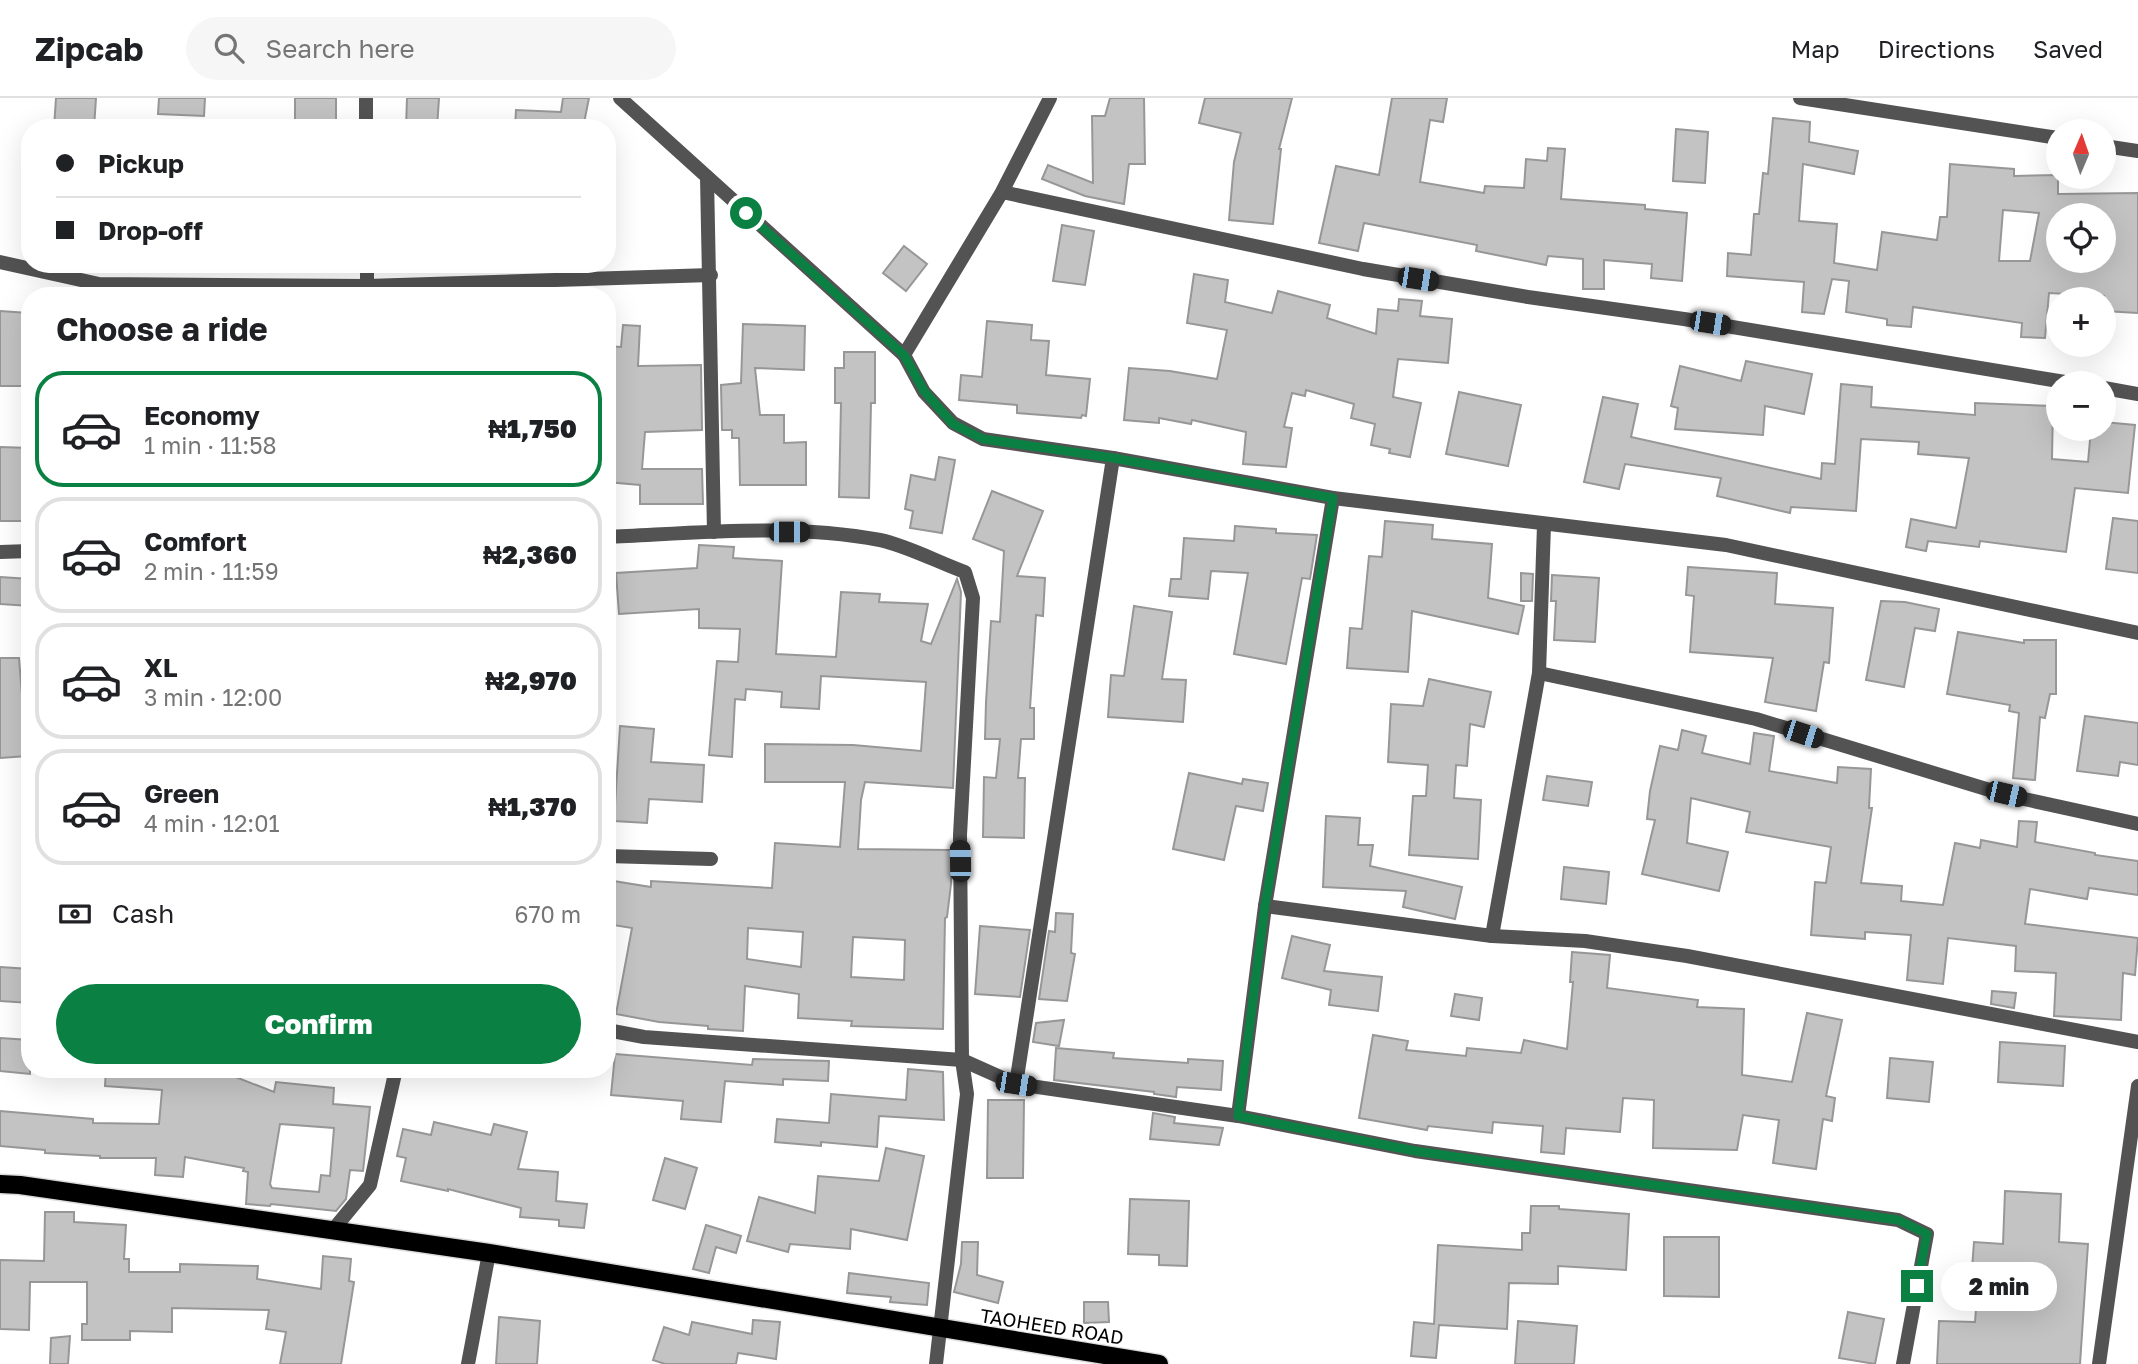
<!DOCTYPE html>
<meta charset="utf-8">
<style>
body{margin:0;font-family:"Golos Text",sans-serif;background:#f6f6f6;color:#202124;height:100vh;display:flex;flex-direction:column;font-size:26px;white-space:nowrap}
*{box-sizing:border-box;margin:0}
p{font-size:23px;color:#757577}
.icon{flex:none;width:38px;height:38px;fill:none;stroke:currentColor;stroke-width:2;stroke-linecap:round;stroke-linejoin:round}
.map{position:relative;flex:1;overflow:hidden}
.side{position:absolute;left:21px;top:189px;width:595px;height:791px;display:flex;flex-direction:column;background:#fff;border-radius:28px;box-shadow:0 7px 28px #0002}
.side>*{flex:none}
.hud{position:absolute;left:21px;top:21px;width:595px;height:154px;border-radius:28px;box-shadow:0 7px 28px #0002;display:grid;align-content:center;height:154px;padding:0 35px;background:#fff}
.needle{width:46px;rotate:2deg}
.fabs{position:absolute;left:2046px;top:21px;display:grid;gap:14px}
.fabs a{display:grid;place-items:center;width:70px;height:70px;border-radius:50%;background:#fff;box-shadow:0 7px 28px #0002;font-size:35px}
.end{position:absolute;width:32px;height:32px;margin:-16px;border:9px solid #0b8043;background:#fff;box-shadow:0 0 0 4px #fff}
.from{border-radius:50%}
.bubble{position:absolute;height:49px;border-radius:24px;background:#fff;box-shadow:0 7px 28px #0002;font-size:23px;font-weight:800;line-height:49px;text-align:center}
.car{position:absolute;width:21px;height:42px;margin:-21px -10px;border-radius:9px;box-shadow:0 0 5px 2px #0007;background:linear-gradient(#222 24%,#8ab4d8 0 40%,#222 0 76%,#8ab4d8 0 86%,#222 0)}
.hud b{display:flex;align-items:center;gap:24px;height:66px;font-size:26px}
.hud b+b{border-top:2px solid #e0e0e0}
.hud i{width:18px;height:18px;background:#202124}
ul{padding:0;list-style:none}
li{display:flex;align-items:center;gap:21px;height:116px;margin:0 14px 10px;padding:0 21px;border:4px solid #e0e0e0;border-radius:28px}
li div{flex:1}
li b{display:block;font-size:26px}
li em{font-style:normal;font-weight:800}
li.on{border-color:#0b8043}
li>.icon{width:63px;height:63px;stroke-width:1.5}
h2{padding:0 35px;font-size:32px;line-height:84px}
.pay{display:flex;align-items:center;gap:18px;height:77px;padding:0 35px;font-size:26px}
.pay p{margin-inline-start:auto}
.cta{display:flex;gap:14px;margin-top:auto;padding:14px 35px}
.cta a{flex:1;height:80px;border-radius:42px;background:#0b8043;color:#fff;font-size:28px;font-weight:800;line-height:80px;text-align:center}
header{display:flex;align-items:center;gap:42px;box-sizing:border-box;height:98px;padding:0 35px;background:#fff;border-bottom:2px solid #e0e0e0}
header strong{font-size:33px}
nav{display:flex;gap:38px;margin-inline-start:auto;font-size:24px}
.search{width:490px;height:63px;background:#f6f6f6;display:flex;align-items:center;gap:18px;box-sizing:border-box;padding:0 24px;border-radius:38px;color:#757577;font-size:26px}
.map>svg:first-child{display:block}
.building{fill:#c3c3c3;stroke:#979797;stroke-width:2;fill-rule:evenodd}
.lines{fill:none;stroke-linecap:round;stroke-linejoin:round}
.primary-casing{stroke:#dbdbdb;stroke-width:21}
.street{stroke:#535353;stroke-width:14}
.primary{stroke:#000;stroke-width:18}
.route{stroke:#0b8043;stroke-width:9}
.labels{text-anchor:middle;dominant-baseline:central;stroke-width:5;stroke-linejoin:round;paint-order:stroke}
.street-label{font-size:19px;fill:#000;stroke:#fff}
</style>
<header>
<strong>Zipcab</strong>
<div class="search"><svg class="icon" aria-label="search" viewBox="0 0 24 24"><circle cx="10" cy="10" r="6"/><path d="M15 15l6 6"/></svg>Search here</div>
<nav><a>Map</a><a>Directions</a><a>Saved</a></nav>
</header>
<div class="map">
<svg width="2138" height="1266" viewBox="0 0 2138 1266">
<rect width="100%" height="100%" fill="#fff"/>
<g class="building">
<polygon points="56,0 96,0 94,30 54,30"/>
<polygon points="159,0 205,0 204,18 158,16"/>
<rect x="295" y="0" width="41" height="30"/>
<polygon points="407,0 439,0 437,30 406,30"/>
<polygon points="563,0 589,0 583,30 515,30 516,12 561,14"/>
<polygon points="1110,0 1144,0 1145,66 1129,66 1124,106 1085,98 1042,81 1048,67 1093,85 1092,18 1105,18"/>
<polygon points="1205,0 1292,0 1279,51 1281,51 1273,126 1229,122 1234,64 1241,35 1199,25"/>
<polygon points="1392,0 1447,0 1443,24 1430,22 1420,84 1484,95 1485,88 1524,90 1526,61 1547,63 1548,50 1565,51 1561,101 1645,107 1645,111 1687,115 1682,183 1651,180 1652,166 1604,162 1604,191 1583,191 1583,161 1548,158 1546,167 1476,153 1477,147 1364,125 1358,153 1319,145 1336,68 1379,77"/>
<path d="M1773,20L1810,24L1809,44L1858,53L1854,76L1803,66L1799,123L1837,126L1834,165L1877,172L1882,134L1937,142L1940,119H1947L1950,66L2014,71V78L2058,77V96L2138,95V215L2104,213V198L2049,195L2045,240L2021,239L2022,225L1913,209L1911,229L1887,227V221L1846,214L1849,183L1832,181L1824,216L1802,214L1804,184L1727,178L1728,155L1751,157L1754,116H1759L1763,75L1768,76ZM2003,112L2039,115L2030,163H1999ZM2058,117H2104V163H2058Z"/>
<polygon points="1676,31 1708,34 1705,85 1673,83"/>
<polygon points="1062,127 1094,133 1085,187 1053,183"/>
<polygon points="904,148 927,166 906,193 883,175"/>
<polygon points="1194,176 1228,182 1225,204 1272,215 1278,193 1330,207 1327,220 1376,236 1378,211 1398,213 1399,201 1422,203 1420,218 1452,221 1448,265 1398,261 1393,299 1421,305 1410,359 1389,355 1390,351 1371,347 1375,326 1351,320 1354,306 1306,292 1305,298 1292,295 1284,329 1292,330 1286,369 1243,366 1246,334 1192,322 1191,326 1159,320 1159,325 1124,322 1129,270 1170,273 1217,281 1227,232 1187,225"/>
<polygon points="0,213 28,215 30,288 0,288"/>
<polygon points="987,223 1032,227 1031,242 1049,243 1046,277 1090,281 1086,318 1082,317 1081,320 1017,315 1017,307 959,302 961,277 982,279"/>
<polygon points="743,226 805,228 804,272 755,270 760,317 784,317 784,345 806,344 806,387 740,387 739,340 732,340 732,332 722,332 721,287 741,285"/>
<polygon points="623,227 640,228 638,268 701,267 702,332 645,334 642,371 702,371 703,406 640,406 640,387 607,384 607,248 621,249"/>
<polygon points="844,254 875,254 875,305 871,305 869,400 839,399 841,305 835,305 835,270 844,270"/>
<polygon points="1746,263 1812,276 1804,316 1765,308 1763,337 1675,331 1678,310 1671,308 1680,268 1741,283"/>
<polygon points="1841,286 1872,289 1871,309 1975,317 1975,305 2053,308 2052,361 2088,364 2091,331 2104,331 2104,324 2135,327 2128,395 2075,390 2066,454 1980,443 1979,449 1928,443 1926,453 1906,449 1911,421 1956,430 1969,360 1918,356 1919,344 1861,341 1856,413 1791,409 1790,415 1717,398 1721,380 1625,366 1619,391 1584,384 1603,299 1638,306 1631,339 1821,381 1822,365 1835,366"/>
<polygon points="1459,294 1521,307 1508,368 1446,356"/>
<polygon points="0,349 30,350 29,423 0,423"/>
<polygon points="939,359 955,362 942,435 910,430 913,413 905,411 911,377 935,382"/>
<polygon points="992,393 1043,413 1017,478 1045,480 1043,518 1036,517 1030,610 1034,610 1034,641 1021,641 1018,680 1025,680 1024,740 983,739 984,679 996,680 1000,641 985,641 986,604 991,523 1000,524 1004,453 973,441"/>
<polygon points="2113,420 2138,423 2138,475 2106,471"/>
<polygon points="1385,423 1433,427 1432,441 1492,446 1488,500 1524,508 1518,536 1412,513 1408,574 1347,570 1350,530 1362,531 1369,458 1382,459"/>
<polygon points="1235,428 1276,431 1276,435 1317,437 1310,481 1302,480 1286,566 1234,556 1248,475 1211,473 1208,501 1169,498 1171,481 1181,481 1184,440 1234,443"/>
<path d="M699,447L734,449L733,460L782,463L776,556L836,559L841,494L880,496L879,504L928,506L921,543L931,546L957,481L961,494L953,690L865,684L861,702L858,751L951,752V786L947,819L945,820L943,931L851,928L852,923L798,920L799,896L745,888L743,933L708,931V928L659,924L616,916L632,830L607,826V782L651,789V783L772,790L775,745L840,749L845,684H765V646L853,647L921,653L926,584L821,578L819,611L781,609L782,594L746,591L745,602L735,601L732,659L709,657L717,563L738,564L740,531L699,530V511L619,516L616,475L697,470ZM748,830L803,834L801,869L747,861ZM853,839L905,842L904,882L851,879Z"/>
<polygon points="1688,469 1777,475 1775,506 1833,510 1829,565 1824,564 1816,613 1765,604 1773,560 1690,554 1694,498 1686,497"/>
<polygon points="1521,475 1533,476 1532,503 1521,503"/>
<polygon points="1552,477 1599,480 1595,544 1554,542 1556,503 1551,503"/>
<polygon points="0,479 30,481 30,508 0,506"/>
<polygon points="1881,503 1905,504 1939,511 1935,533 1915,530 1904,589 1866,582"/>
<polygon points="1134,508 1172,514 1162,581 1186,582 1183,624 1108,619 1111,577 1124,578"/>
<polygon points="1958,534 2024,545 2024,542 2056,542 2056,596 2050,596 2045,620 2040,619 2035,682 2013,680 2019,615 2009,613 2010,607 1947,596"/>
<polygon points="0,560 19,560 27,658 0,660"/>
<polygon points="1429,581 1491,594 1484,629 1470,626 1467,668 1456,667 1454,700 1481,702 1478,761 1409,757 1413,698 1426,698 1428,667 1388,664 1391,606 1423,608"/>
<polygon points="2085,618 2138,625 2138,667 2120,664 2118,678 2077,673"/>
<polygon points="620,628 654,631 651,664 704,667 702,704 649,701 647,725 614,723"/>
<polygon points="1682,632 1706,638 1702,655 1750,666 1754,635 1774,638 1769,673 1837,685 1838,669 1871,671 1869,710 1872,710 1861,785 1902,788 1901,803 1943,807 1955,745 1980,750 1981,742 2017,749 2019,723 2037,724 2035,744 2095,755 2095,757 2138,763 2138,797 2089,790 2087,801 2030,791 2025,826 2138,840 2135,877 2123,875 2121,922 2054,918 2056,875 2015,873 2016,848 1948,840 1943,886 1907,882 1911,837 1865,834 1865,841 1811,837 1815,784 1826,785 1831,749 1746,734 1750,714 1691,700 1687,745 1728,754 1719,793 1642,776 1655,722 1647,721 1650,693 1660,648 1678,652"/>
<polygon points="1189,675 1242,686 1243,681 1268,685 1263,713 1236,708 1224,762 1173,751"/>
<polygon points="1547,678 1592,684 1588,708 1543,702"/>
<polygon points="1326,718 1360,720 1358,747 1373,747 1370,768 1462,789 1455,821 1403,809 1406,793 1323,789"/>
<polygon points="1564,769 1609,774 1606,806 1561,801"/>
<polygon points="1056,815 1073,816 1071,855 1075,856 1067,903 1039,901 1049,833 1055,834"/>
<polygon points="980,828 1030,832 1020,899 975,896"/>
<polygon points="1292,838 1330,847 1324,873 1382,879 1378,913 1329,907 1331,892 1282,880"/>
<polygon points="1572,854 1610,857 1607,890 1698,902 1697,909 1744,911 1742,977 1792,984 1807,915 1842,922 1826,998 1835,1000 1832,1023 1823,1021 1816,1071 1773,1065 1779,1022 1743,1017 1737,1052 1653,1050 1654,1002 1623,1000 1620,1034 1566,1030 1564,1056 1541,1054 1543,1028 1493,1024 1492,1035 1428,1028 1427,1032 1359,1020 1373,937 1408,943 1406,952 1466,958 1467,950 1521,955 1524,942 1567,951 1573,884 1570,884"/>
<polygon points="0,869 30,871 30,905 0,903"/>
<polygon points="1992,893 2016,895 2014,910 1991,906"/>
<polygon points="1455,896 1482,900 1479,922 1451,918"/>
<polygon points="1064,922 1059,948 1033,944 1036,925"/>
<polygon points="0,940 30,942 30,976 0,973"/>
<polygon points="2000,944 2065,948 2063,988 1998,984"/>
<polygon points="1056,950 1114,955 1113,960 1188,965 1188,961 1223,963 1221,992 1177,989 1176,999 1154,996 1154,994 1054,982"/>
<polygon points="615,956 752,967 753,961 829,963 828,983 783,981 783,987 725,983 721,1024 681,1021 683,1003 611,997"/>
<polygon points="1890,960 1933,964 1929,1004 1887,1000"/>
<path d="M106,971H192L228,976L274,994L276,984L334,990L333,1006L370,1009L363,1073L350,1072L346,1101L336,1113L271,1106L270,1108L246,1106L248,1074L243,1073L244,1070L185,1059L183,1079L155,1077L156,1060H100V1058L45,1055V1052L0,1048V1013L93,1021V1025L159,1026L162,992L105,988ZM280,1026L334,1030L330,1078L321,1077L319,1094L272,1090L270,1086Z"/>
<polygon points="908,971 943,974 944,1022 879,1018 877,1049 821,1044 821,1048 775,1044 777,1021 829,1025 831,996 906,1002"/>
<polygon points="988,1002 1024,1002 1023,1080 987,1080"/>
<polygon points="1153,1015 1175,1019 1174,1025 1223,1030 1219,1047 1150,1041"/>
<polygon points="434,1024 491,1037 494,1026 527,1034 518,1071 558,1074 556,1103 587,1106 584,1130 559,1128 559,1122 520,1119 521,1110 448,1091 448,1093 401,1083 406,1060 397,1058 403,1031 431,1037"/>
<polygon points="886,1050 924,1058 907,1142 851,1131 850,1151 790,1146 788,1154 747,1143 759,1099 815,1115 818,1078 879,1083"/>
<polygon points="665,1060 697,1070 685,1111 653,1102"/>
<polygon points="2005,1093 2061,1096 2059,1144 2088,1146 2080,1266 1937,1266 1939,1223 1975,1224 1978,1184 1971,1184 1974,1144 2003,1146"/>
<polygon points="1130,1101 1189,1103 1187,1168 1159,1167 1159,1157 1128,1156"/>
<polygon points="1531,1108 1559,1108 1559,1111 1629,1116 1626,1172 1558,1168 1558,1186 1509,1185 1507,1231 1439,1227 1436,1260 1411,1258 1414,1224 1434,1226 1438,1147 1522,1152 1522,1135 1530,1135"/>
<polygon points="45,1114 74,1114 74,1124 126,1127 124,1161 129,1161 129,1174 180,1174 180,1166 258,1168 257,1181 321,1191 323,1158 351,1161 349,1183 354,1184 341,1266 280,1266 286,1234 266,1231 269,1212 172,1210 172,1234 130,1233 130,1242 82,1242 82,1226 87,1226 87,1184 30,1184 29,1232 0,1231 0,1162 44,1163"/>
<polygon points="706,1127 741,1138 736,1155 716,1149 709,1175 693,1171"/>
<polygon points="1664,1139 1719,1139 1719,1199 1664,1198"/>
<polygon points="962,1144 978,1144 977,1177 1003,1184 998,1205 954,1194 961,1166"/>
<polygon points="849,1175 929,1185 927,1207 890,1204 891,1199 847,1195"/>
<polygon points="1084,1204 1108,1204 1109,1224 1084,1225"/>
<polygon points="1848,1214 1884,1221 1875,1266 1839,1260"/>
<polygon points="499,1219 540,1223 537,1266 496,1266"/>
<polygon points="753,1222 780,1224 776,1261 738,1255 736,1266 665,1266 653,1262 664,1229 689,1237 692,1224 752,1236"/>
<polygon points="1518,1223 1577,1228 1574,1266 1515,1266"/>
<polygon points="70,1238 68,1266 50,1266 51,1240"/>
</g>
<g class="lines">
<g class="primary-casing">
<polyline id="primary" points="0,1086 20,1087 489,1155 1159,1266"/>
</g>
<g class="street">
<polyline points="366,0 366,30"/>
<polyline points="620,0 904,257 1002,94 1050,0"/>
<polyline points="1800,0 2058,40"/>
<polyline points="2104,48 2138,53"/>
<polyline points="707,79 714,434"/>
<polyline points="1002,94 1363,171 1528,199 1684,221 2071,285"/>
<polyline points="0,164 99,186 367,188 711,177"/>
<polyline points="367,196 367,166"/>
<polyline points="904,257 924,294 953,325 983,341 1113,360 1333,400 1726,447 2138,535"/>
<polyline points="2104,290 2138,296"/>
<path d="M607,439C697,435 791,425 880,442C905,447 940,465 965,474L973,500L960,737L962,962L967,996L936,1266"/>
<polyline points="0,454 30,453"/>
<polyline points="1539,575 1756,621 2006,697 2138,726"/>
<polyline points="607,758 711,761"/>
<polyline points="1265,808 1492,838 1585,843 1687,858 2138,944"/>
<polyline points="1492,838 1539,575 1544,427"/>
<polyline points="607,932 644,939 962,962 1016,986 1238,1018 1415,1053 1898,1122 1927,1136 1903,1266"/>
<polyline points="1016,986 1113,360"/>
<polyline points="1238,1018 1265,808 1333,400"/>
<polyline points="333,1132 370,1087 396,971"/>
<polyline points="468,1266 489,1155"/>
<polyline points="2099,1266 2138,988"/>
</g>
<use href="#primary" class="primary"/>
</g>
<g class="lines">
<polyline class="route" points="746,115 904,257 924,293 953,326 983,341 1113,360 1333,400 1265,808 1238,1018 1415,1053 1898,1122 1927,1136 1917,1188"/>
</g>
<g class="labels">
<g class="street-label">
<text transform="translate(1052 1228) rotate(9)">TAOHEED ROAD</text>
</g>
</g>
</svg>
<div class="fabs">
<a><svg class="needle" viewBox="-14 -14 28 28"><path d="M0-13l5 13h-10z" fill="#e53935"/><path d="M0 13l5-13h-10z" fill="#757577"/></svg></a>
<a><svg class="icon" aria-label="locate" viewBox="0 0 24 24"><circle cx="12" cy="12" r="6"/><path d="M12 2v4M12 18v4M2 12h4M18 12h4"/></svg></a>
<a>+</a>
<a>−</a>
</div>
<i class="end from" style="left:746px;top:115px"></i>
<i class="end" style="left:1917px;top:1188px"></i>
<div class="bubble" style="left:1941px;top:1164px;width:116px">2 min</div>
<i class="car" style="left:1418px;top:181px;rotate:99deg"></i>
<i class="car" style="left:1710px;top:225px;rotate:99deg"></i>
<i class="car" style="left:789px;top:434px;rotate:90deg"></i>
<i class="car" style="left:1803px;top:636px;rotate:108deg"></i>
<i class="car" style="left:2006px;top:696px;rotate:103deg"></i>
<i class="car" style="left:960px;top:763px;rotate:359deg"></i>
<i class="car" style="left:1016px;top:986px;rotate:99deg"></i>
<div class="hud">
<b><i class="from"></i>Pickup</b>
<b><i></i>Drop-off</b>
</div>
<section class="side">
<h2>Choose a ride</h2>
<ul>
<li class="on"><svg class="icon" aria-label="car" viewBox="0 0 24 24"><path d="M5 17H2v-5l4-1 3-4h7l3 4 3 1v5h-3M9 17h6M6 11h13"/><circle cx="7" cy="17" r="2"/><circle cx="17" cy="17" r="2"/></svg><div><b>Economy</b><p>1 min · 11:58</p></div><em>₦1,750</em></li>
<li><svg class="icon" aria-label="car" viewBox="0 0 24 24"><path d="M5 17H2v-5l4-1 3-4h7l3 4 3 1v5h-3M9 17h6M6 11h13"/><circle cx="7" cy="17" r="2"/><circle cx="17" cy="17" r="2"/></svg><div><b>Comfort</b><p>2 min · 11:59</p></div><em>₦2,360</em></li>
<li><svg class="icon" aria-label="car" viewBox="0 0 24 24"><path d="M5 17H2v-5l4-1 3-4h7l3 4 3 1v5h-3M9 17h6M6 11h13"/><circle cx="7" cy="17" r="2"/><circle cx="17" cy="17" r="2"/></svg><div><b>XL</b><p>3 min · 12:00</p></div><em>₦2,970</em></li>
<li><svg class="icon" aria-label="car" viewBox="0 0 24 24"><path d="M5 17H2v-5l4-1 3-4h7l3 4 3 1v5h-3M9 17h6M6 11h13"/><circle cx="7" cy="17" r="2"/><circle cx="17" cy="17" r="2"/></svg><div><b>Green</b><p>4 min · 12:01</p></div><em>₦1,370</em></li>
</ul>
<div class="pay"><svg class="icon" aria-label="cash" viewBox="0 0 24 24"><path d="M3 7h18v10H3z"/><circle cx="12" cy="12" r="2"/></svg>Cash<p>670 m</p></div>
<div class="cta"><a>Confirm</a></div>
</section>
</div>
